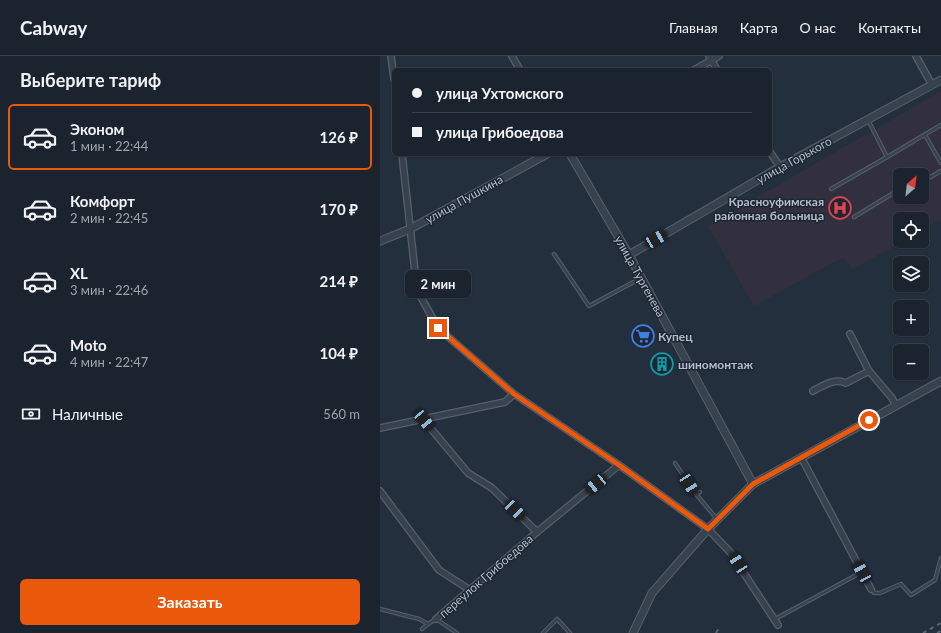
<!DOCTYPE html>
<html lang="ru">
<meta charset="utf-8">
<style>
body{margin:0;font-family:Lato,sans-serif;background:#282f3a;color:#f1f3f6;height:100vh;display:flex;flex-direction:column;font-size:15px;white-space:nowrap}
*{box-sizing:border-box;margin:0}
p{font-size:13px;color:#a0a4aa}
.icon{flex:none;width:22px;height:22px;fill:none;stroke:currentColor;stroke-width:2;stroke-linecap:round;stroke-linejoin:round}
.map{position:relative;flex:1;overflow:hidden}
.sheet{display:flex;flex-direction:column;background:#1b232e;width:380px}
.sheet>*{flex:none}
.top-card{position:absolute;left:12px;top:12px;width:380px;height:88px;border-radius:6px;box-shadow:0 1px 3px #0004,0 0 0 1px #39404a;display:grid;align-content:center;height:88px;padding:0 20px;background:#1b232e}
.needle{width:26px;rotate:28deg}
.buttons{position:absolute;left:513px;top:112px;display:grid;gap:8px}
.buttons a{display:grid;place-items:center;width:36px;height:36px;border-radius:6px;background:#1b232e;box-shadow:0 1px 3px #0004,0 0 0 1px #39404a;font-size:20px}
.end{position:absolute;width:18px;height:18px;margin:-9px;border:5px solid #ea580c;background:#fff;box-shadow:0 0 0 2px #fff}
.from{border-radius:50%}
.bubble{position:absolute;height:28px;border-radius:6px;background:#1b232e;box-shadow:0 1px 3px #0004,0 0 0 1px #39404a;font-size:13px;font-weight:700;line-height:28px;text-align:center}
.car{position:absolute;width:12px;height:24px;margin:-12px -6px;border-radius:5px;box-shadow:0 0 3px 1px #0007;background:linear-gradient(#222 24%,#8ab4d8 0 40%,#222 0 76%,#8ab4d8 0 86%,#222 0)}
.top-card b{display:flex;align-items:center;gap:14px;height:38px;font-size:15px}
.top-card b+b{border-top:1px solid #39404a}
.top-card i{width:10px;height:10px;background:#f1f3f6}
ul{padding:0;list-style:none}
li{display:flex;align-items:center;gap:12px;height:66px;margin:0 8px 6px;padding:0 12px;border:2px solid transparent;border-radius:6px}
li div{flex:1}
li b{display:block;font-size:15px}
li em{font-style:normal;font-weight:700}
li.selected{border-color:#ea580c}
li>.icon{width:36px;height:36px;stroke-width:1.5}
h2{padding:0 20px;font-size:18px;line-height:48px}
.pay{display:flex;align-items:center;gap:10px;height:44px;padding:0 20px;font-size:15px}
.pay p{margin-inline-start:auto}
.cta{display:flex;gap:8px;margin-top:auto;padding:8px 20px}
.cta a{flex:1;height:46px;border-radius:6px;background:#ea580c;color:#fff;font-size:16px;font-weight:700;line-height:46px;text-align:center}
header{display:flex;align-items:center;gap:24px;box-sizing:border-box;height:56px;padding:0 20px;background:#1b232e;border-bottom:1px solid #39404a}
header strong{font-size:19px}
nav{display:flex;gap:22px;margin-inline-start:auto;font-size:14px}
main{display:flex;flex:1;min-height:0}
.map>svg:first-child{display:block}
.medical{fill:#32303f;fill-rule:evenodd}
.lines{fill:none;stroke-linecap:round;stroke-linejoin:round}
.service-casing{stroke:#565f6c;stroke-width:4.5}
.minor-casing{stroke:#565f6c;stroke-width:8}
.tertiary-casing{stroke:#565f6c;stroke-width:9}
.service{stroke:#38414e;stroke-width:2.5}
.minor{stroke:#38414e;stroke-width:5.5}
.tertiary{stroke:#38414e;stroke-width:7}
.rail{stroke:#5a6575;stroke-width:2;stroke-dasharray:4 4;stroke-linecap:butt}
.route{stroke:#ea580c;stroke-width:5}
.labels{text-anchor:middle;dominant-baseline:central;stroke-width:3;stroke-linejoin:round;paint-order:stroke}
.street-label{font-size:12px;fill:#b4bcc9;stroke:#1d2633}
.poi-label{font-size:12px;font-weight:bold;fill:#b4bcc9;stroke:#1d2633;text-anchor:start}
</style>
<header>
<strong>Cabway</strong>
<nav><a>Главная</a><a>Карта</a><a>О нас</a><a>Контакты</a></nav>
</header>
<main>
<section class="sheet">
<h2>Выберите тариф</h2>
<ul>
<li class="selected"><svg class="icon" aria-label="car" viewBox="0 0 24 24"><path d="M5 17H2v-5l4-1 3-4h7l3 4 3 1v5h-3M9 17h6M6 11h13"/><circle cx="7" cy="17" r="2"/><circle cx="17" cy="17" r="2"/></svg><div><b>Эконом</b><p>1 мин · 22:44</p></div><em>126 ₽</em></li>
<li><svg class="icon" aria-label="car" viewBox="0 0 24 24"><path d="M5 17H2v-5l4-1 3-4h7l3 4 3 1v5h-3M9 17h6M6 11h13"/><circle cx="7" cy="17" r="2"/><circle cx="17" cy="17" r="2"/></svg><div><b>Комфорт</b><p>2 мин · 22:45</p></div><em>170 ₽</em></li>
<li><svg class="icon" aria-label="car" viewBox="0 0 24 24"><path d="M5 17H2v-5l4-1 3-4h7l3 4 3 1v5h-3M9 17h6M6 11h13"/><circle cx="7" cy="17" r="2"/><circle cx="17" cy="17" r="2"/></svg><div><b>XL</b><p>3 мин · 22:46</p></div><em>214 ₽</em></li>
<li><svg class="icon" aria-label="car" viewBox="0 0 24 24"><path d="M5 17H2v-5l4-1 3-4h7l3 4 3 1v5h-3M9 17h6M6 11h13"/><circle cx="7" cy="17" r="2"/><circle cx="17" cy="17" r="2"/></svg><div><b>Moto</b><p>4 мин · 22:47</p></div><em>104 ₽</em></li>
</ul>
<div class="pay"><svg class="icon" aria-label="cash" viewBox="0 0 24 24"><path d="M3 7h18v10H3z"/><circle cx="12" cy="12" r="2"/></svg>Наличные<p>560 m</p></div>
<div class="cta"><a>Заказать</a></div>
</section>
<div class="map">
<svg width="561" height="577" viewBox="0 0 561 577">
<rect width="100%" height="100%" fill="#242f3e"/>
<path class="medical" d="M561,35V164L542,174V163H520V185H523L473,213L463,201L374,250L328,170ZM520,119H542V141H520Z"/>
<g class="lines">
<g class="service-casing">
<g id="service">
<polyline points="545,79 561,107"/>
<polyline points="507,101 561,69"/>
<polyline points="542,126 561,115"/>
<polyline points="451,133 507,101 488,64"/>
<polyline points="474,161 520,133"/>
<polyline points="174,198 209,250 261,222"/>
<polyline points="295,407 316,438 337,463"/>
<polyline points="316,438 320,436"/>
<polyline points="492,533 494,537 500,537 521,528 531,539 555,524 561,502"/>
<polyline points="0,553 39,563 48,568 56,563 77,577"/>
<polyline points="395,563 482,516"/>
<polyline points="42,573 48,568"/>
<polyline points="163,577 177,563 190,577"/>
</g>
</g>
<g class="minor-casing">
<g id="minor">
<polyline points="11,0 14,23"/>
<polyline points="132,0 140,14"/>
<polyline points="329,0 337,14"/>
<polyline points="536,0 552,29"/>
<polyline points="314,14 339,0"/>
<polyline points="390,96 400,111"/>
<polyline points="22,98 37,234 58,272 134,338 239,409 328,473 350,496 398,569"/>
<polyline points="470,278 489,315"/>
<path d="M433,335C444,329 454,322 466,327L489,315L512,342L516,350"/>
<polyline points="43,363 88,417 112,432 157,476"/>
<polyline points="0,372 125,346 134,338"/>
<polyline points="421,401 491,533"/>
<polyline points="0,435 59,514 90,534"/>
<polyline points="56,563 157,476 239,409"/>
</g>
</g>
<g class="tertiary-casing">
<g id="tertiary">
<polyline points="190,98 249,199 373,428"/>
<polyline points="0,185 30,173 167,98"/>
<polyline points="249,199 400,111 561,24"/>
<polyline points="253,577 272,537 328,473 373,428 561,325"/>
</g>
</g>
<use href="#service" class="service"/>
<use href="#minor" class="minor"/>
<use href="#tertiary" class="tertiary"/>
<g class="rail">
<polyline points="336,577 339,572"/>
<polyline points="543,577 561,567"/>
<polyline points="557,577 561,575"/>
</g>
</g>
<g class="lines">
<polyline class="route" points="58,272 134,338 239,409 328,473 373,428 489,364"/>
</g>
<defs>
<g id="hospital-ring" transform="scale(1.15)"><circle r="9.5" fill="#1d2633" stroke="#e0444e" stroke-width="1.5"/><path d="M-5-5h3v3.5h4V-5h3V5h-3V1.5h-4V5h-3Z" fill="#e0444e"/></g>
<g id="supermarket-ring" transform="scale(1.15)"><circle r="9.5" fill="#1d2633" stroke="#3f7fe0" stroke-width="1.5"/><path d="M-6-5.5h2.5l.6 2H6L4.5 2H-2.5L-4.4-4H-6ZM-1.5 3.2a1.3 1.3 0 1 0 .1 0ZM3 3.2a1.3 1.3 0 1 0 .1 0Z" fill="#3f7fe0"/></g>
<g id="building-ring" transform="scale(1.15)"><circle r="9.5" fill="#1d2633" stroke="#0f9aa8" stroke-width="1.5"/><path d="M-4-6H4V6H1V3H-1V6H-4ZM-2.5-4.3h1.7v1.8h-1.7ZM.8-4.3h1.7v1.8H.8ZM-2.5-1h1.7V.8h-1.7ZM.8-1h1.7V.8H.8Z" fill="#0f9aa8"/></g>
</defs>
<g fill-rule="evenodd">
<use href="#hospital-ring" x="460" y="152"/>
<use href="#supermarket-ring" x="263" y="280"/>
<use href="#building-ring" x="282" y="308"/>
</g>
<g class="labels">
<g class="street-label">
<text transform="translate(414 104) rotate(-29)">улица Горького</text>
<text transform="translate(84 143) rotate(-29)">улица Пушкина</text>
<text transform="translate(260 220) rotate(61)">улица Тургенева</text>
<text transform="translate(106 520) rotate(-41)">переулок Грибоедова</text>
</g>
<g class="poi-label">
<text x="444" y="145" text-anchor="end">Красноуфимская<tspan x="444" dy="14">районная больница</tspan></text>
<text x="278" y="280">Купец</text>
<text x="298" y="308">шиномонтаж</text>
</g>
</g>
</svg>
<div class="buttons">
<a><svg class="needle" viewBox="-14 -14 28 28"><path d="M0-13l5 13h-10z" fill="#e53935"/><path d="M0 13l5-13h-10z" fill="#a0a4aa"/></svg></a>
<a><svg class="icon" aria-label="locate" viewBox="0 0 24 24"><circle cx="12" cy="12" r="6"/><path d="M12 2v4M12 18v4M2 12h4M18 12h4"/></svg></a>
<a><svg class="icon" aria-label="layers" viewBox="0 0 24 24"><path d="M12 4l9 5-9 5-9-5zM3 14l9 5 9-5"/></svg></a>
<a>+</a>
<a>−</a>
</div>
<i class="end from" style="left:489px;top:364px"></i>
<i class="end" style="left:58px;top:272px"></i>
<div class="bubble" style="left:25px;top:214px;width:66px">2 мин</div>
<i class="car" style="left:276px;top:183px;rotate:60deg"></i>
<i class="car" style="left:44px;top:364px;rotate:140deg"></i>
<i class="car" style="left:216px;top:428px;rotate:231deg"></i>
<i class="car" style="left:309px;top:428px;rotate:147deg"></i>
<i class="car" style="left:135px;top:454px;rotate:134deg"></i>
<i class="car" style="left:358px;top:507px;rotate:327deg"></i>
<i class="car" style="left:482px;top:516px;rotate:332deg"></i>
<div class="top-card">
<b><i class="from"></i>улица Ухтомского</b>
<b><i></i>улица Грибоедова</b>
</div>
</div>
</main>
